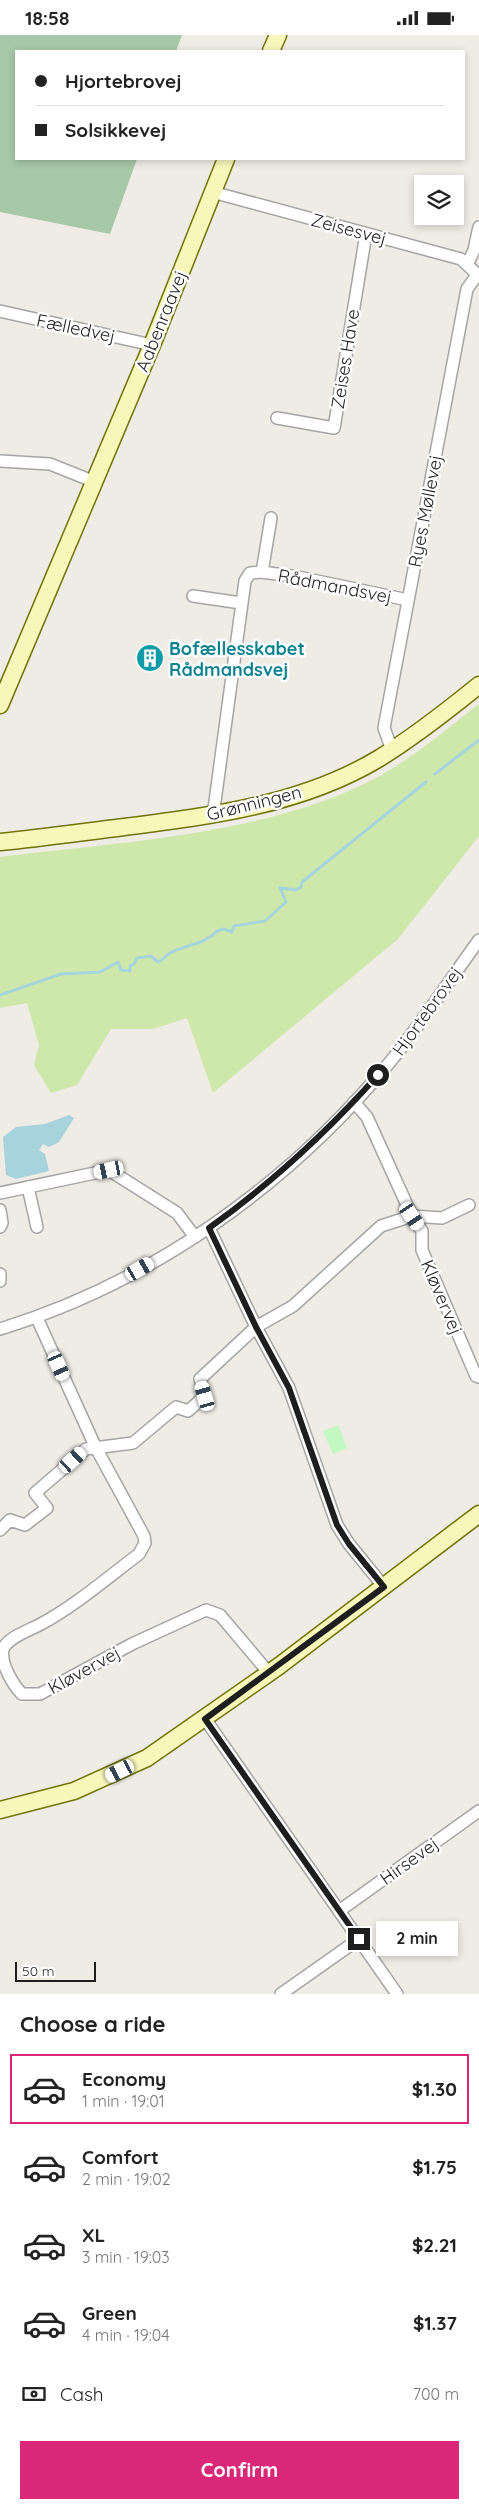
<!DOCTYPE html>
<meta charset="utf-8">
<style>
body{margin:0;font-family:Quicksand,sans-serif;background:#f2f2f2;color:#222;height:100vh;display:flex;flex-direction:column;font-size:19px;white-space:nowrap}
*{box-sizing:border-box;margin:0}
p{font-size:16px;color:#767676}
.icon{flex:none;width:28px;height:28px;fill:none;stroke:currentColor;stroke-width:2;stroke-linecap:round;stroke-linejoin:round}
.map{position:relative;height:1959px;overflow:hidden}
.panel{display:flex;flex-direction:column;background:#fff;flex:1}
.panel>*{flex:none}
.top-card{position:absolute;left:15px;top:15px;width:450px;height:110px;border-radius:0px;box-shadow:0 2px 8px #0003;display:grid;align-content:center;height:110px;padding:0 20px;background:#fff}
.buttons{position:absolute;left:414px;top:140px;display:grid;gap:10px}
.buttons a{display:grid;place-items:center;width:50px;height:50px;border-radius:0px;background:#fff;box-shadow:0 2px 8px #0003;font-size:25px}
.scale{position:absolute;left:15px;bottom:12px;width:81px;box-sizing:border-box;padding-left:5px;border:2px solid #1e1e1e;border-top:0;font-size:14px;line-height:18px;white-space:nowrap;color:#1e1e1e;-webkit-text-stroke:4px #fff;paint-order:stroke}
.end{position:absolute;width:22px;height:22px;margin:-11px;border:6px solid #1e1e1e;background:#fff;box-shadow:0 0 0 2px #fff}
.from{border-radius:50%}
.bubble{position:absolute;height:35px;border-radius:0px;background:#fff;box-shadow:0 2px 8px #0003;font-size:16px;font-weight:700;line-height:35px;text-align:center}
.car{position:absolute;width:15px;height:30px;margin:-15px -8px;border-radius:6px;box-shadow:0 0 4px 1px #0007;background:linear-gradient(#fff 24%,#345 0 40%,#fff 0 76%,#345 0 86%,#fff 0)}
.top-card b{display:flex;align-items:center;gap:18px;height:48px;font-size:19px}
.top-card b+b{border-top:1px solid #e0e0e0}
.top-card i{width:12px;height:12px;background:#222}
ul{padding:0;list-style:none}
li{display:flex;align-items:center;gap:15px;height:70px;margin:0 10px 8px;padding:0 10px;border:2px solid transparent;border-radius:0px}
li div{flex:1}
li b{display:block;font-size:19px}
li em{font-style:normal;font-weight:700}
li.current{border-color:#db2777}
li>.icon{width:45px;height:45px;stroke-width:1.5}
h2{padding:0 20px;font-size:22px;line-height:60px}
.pay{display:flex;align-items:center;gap:12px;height:55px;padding:0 20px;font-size:19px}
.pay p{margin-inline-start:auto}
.button{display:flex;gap:10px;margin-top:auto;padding:10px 20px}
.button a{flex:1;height:58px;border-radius:0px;background:#db2777;color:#fff;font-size:20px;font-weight:700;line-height:58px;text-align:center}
.status{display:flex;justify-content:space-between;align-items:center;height:35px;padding:0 25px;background:#fff;direction:ltr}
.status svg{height:14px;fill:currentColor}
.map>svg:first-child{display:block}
.grass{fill:#cee8ac}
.cemetery{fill:#a6c8a9}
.park{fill:#c3f8c3}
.water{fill:#a6d3dc}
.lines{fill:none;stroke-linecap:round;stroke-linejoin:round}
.stream{stroke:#a6d3dc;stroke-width:3}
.street-casing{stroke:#a5a5a5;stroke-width:14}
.secondary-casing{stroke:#707407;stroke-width:19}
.street{stroke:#fff;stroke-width:11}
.secondary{stroke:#f8f7ba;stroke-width:16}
.route{stroke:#1e1e1e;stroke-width:6}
.labels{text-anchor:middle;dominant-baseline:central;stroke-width:5;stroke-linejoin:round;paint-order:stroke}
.street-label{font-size:18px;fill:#1e1e1e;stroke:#fff}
.culture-label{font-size:18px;font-weight:bold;fill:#0d838f;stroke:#fff;text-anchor:start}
</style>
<div class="status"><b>18:58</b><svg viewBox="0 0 49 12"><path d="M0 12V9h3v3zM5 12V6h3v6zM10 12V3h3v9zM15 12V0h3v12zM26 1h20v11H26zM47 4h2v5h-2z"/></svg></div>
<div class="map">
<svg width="479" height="1959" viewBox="0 0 479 1959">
<rect width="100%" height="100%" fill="#efebe5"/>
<path class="grass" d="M479,669V801L398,904L213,1058L187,983L153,994H111L77,1050L51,1058L34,1030L39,1010L27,968L0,973V822C119,807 255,801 364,749C406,729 442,698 479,669Z"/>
<polygon class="cemetery" points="0,0 182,0 176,16 16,16 16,124 137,124 110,199 0,177"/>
<polygon class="park" points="338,1390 347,1413 333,1419 323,1396"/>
<polygon class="water" points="69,1080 74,1083 59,1107 49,1112 43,1109 39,1115 45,1119 49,1136 16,1144 6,1140 3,1102 16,1092 45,1089"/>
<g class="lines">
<g class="stream">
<polyline points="435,739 479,705"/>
<path d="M0,960L61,939L100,937L118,927L121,935L130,936V931L134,929L137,923L151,921L158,927C164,925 165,921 170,918C187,909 204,910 217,896L224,894L232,897L234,891L265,886L286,867L280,853L296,855L301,852L302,847L426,747"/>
</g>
<g class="street-casing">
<g id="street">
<polyline points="212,157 461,224 479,241"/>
<polyline points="468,228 474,215 479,192"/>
<polyline points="0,276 152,310"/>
<polyline points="277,383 334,393 366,199"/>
<polyline points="0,426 50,429 95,447"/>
<polyline points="262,537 271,483"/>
<polyline points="193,561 241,568"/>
<polyline points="392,715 384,693 467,254 477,240"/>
<polyline points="213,781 245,546 250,538 262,537 298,542 408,565"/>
<polyline points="354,1067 367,1082 412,1181 422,1196 422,1215 476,1341 479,1342"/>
<polyline points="28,1152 37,1192"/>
<polyline points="0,1158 109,1135 177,1178 195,1202"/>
<polyline points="0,1175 2,1188 0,1192"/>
<polyline points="209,1193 256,1292 289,1353 337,1490 349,1509 384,1552"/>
<polyline points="0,1239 0,1246"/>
<path d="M37,1283L95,1411L144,1501L145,1508L139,1519C107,1543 76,1570 41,1589C30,1595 8,1602 3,1614C0,1628 13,1650 22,1659H40L132,1609L206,1575L220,1580L269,1638"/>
<path d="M0,1294C153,1247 288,1150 390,1027C422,988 449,946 479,905"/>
<polyline points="0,1495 10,1485 25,1490 47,1473 35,1458 86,1414 133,1408 176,1372 188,1376 205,1361 200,1344 256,1292 293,1271 381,1191 412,1181 442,1183 469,1170"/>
<polyline points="205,1684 397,1959"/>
<polyline points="339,1876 479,1776"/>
<polyline points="281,1959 359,1904"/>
</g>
</g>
<g class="secondary-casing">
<g id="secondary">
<polyline points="271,16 278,0"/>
<polyline points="0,670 152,310 226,124"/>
<path d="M0,807C41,803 83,797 124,792C211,781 301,770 378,724C414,702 447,676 479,650"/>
<polyline points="0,1775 74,1756 147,1723 279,1631 479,1479"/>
</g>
</g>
<use href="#street" class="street"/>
<use href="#secondary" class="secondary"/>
</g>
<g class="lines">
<path class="route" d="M359,1904L205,1684L384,1552L349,1509L337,1490L289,1353L256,1292L209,1193C272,1148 327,1097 378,1040"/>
</g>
<defs>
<g id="building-disc" transform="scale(1.4375)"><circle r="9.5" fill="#0f9aa8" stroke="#fff"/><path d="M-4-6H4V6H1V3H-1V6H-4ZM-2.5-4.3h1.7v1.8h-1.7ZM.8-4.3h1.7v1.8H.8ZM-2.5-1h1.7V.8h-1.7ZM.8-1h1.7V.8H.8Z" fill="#fff"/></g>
</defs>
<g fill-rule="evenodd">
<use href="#building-disc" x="150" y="623"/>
</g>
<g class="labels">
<g class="street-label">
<text transform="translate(349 194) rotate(15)">Zeisesvej</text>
<text transform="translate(161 286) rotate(-68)">Aabenraavej</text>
<text transform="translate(76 293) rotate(12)">Fælledvej</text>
<text transform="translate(345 324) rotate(-81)">Zeises Have</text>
<text transform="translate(425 476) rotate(-79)">Ryes Møllevej</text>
<text transform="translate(335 551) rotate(11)">Rådmandsvej</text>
<text transform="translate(254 768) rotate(-14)">Grønningen</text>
<text transform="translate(427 976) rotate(-54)">Hjortebrovej</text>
<text transform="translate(442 1262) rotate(67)">Kløvervej</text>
<text transform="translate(84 1635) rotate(-29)">Kløvervej</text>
<text transform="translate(409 1826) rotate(-36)">Hirsevej</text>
</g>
<g class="culture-label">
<text x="169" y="613">Bofællesskabet<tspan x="169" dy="21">Rådmandsvej</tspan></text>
</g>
</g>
</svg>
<div class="buttons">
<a><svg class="icon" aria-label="layers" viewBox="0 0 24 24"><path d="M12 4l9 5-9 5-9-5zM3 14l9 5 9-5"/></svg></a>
</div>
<div class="scale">50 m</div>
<i class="end from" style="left:378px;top:1040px"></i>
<i class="end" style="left:359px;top:1904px"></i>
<div class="bubble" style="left:376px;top:1886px;width:82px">2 min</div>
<i class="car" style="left:109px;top:1135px;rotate:258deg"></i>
<i class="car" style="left:412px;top:1181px;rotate:146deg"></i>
<i class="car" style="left:140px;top:1234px;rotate:60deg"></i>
<i class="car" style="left:59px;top:1331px;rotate:156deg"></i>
<i class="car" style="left:205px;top:1361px;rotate:344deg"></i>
<i class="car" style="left:73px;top:1425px;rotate:48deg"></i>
<i class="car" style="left:120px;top:1736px;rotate:243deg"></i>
<div class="top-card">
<b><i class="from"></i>Hjortebrovej</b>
<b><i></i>Solsikkevej</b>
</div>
</div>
<section class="panel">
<h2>Choose a ride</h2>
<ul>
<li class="current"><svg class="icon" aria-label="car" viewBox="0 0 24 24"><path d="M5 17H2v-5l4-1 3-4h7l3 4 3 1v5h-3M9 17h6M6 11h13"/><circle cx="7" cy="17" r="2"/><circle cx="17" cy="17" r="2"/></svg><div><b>Economy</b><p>1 min · 19:01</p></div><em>$1.30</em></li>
<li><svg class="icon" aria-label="car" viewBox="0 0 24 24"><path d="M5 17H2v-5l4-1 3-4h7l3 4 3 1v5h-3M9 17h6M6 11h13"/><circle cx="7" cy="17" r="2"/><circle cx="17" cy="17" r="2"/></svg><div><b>Comfort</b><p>2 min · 19:02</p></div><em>$1.75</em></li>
<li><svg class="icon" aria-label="car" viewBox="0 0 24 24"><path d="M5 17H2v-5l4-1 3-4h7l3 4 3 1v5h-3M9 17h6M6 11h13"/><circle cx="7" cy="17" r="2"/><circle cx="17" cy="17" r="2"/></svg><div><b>XL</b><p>3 min · 19:03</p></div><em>$2.21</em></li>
<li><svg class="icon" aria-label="car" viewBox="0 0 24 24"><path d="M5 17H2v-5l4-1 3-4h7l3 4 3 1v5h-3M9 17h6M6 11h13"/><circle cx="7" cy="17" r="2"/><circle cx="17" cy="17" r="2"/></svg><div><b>Green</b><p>4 min · 19:04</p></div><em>$1.37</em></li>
</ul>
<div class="pay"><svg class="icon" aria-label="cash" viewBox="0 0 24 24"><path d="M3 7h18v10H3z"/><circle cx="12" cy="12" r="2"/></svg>Cash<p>700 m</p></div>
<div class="button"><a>Confirm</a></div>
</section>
